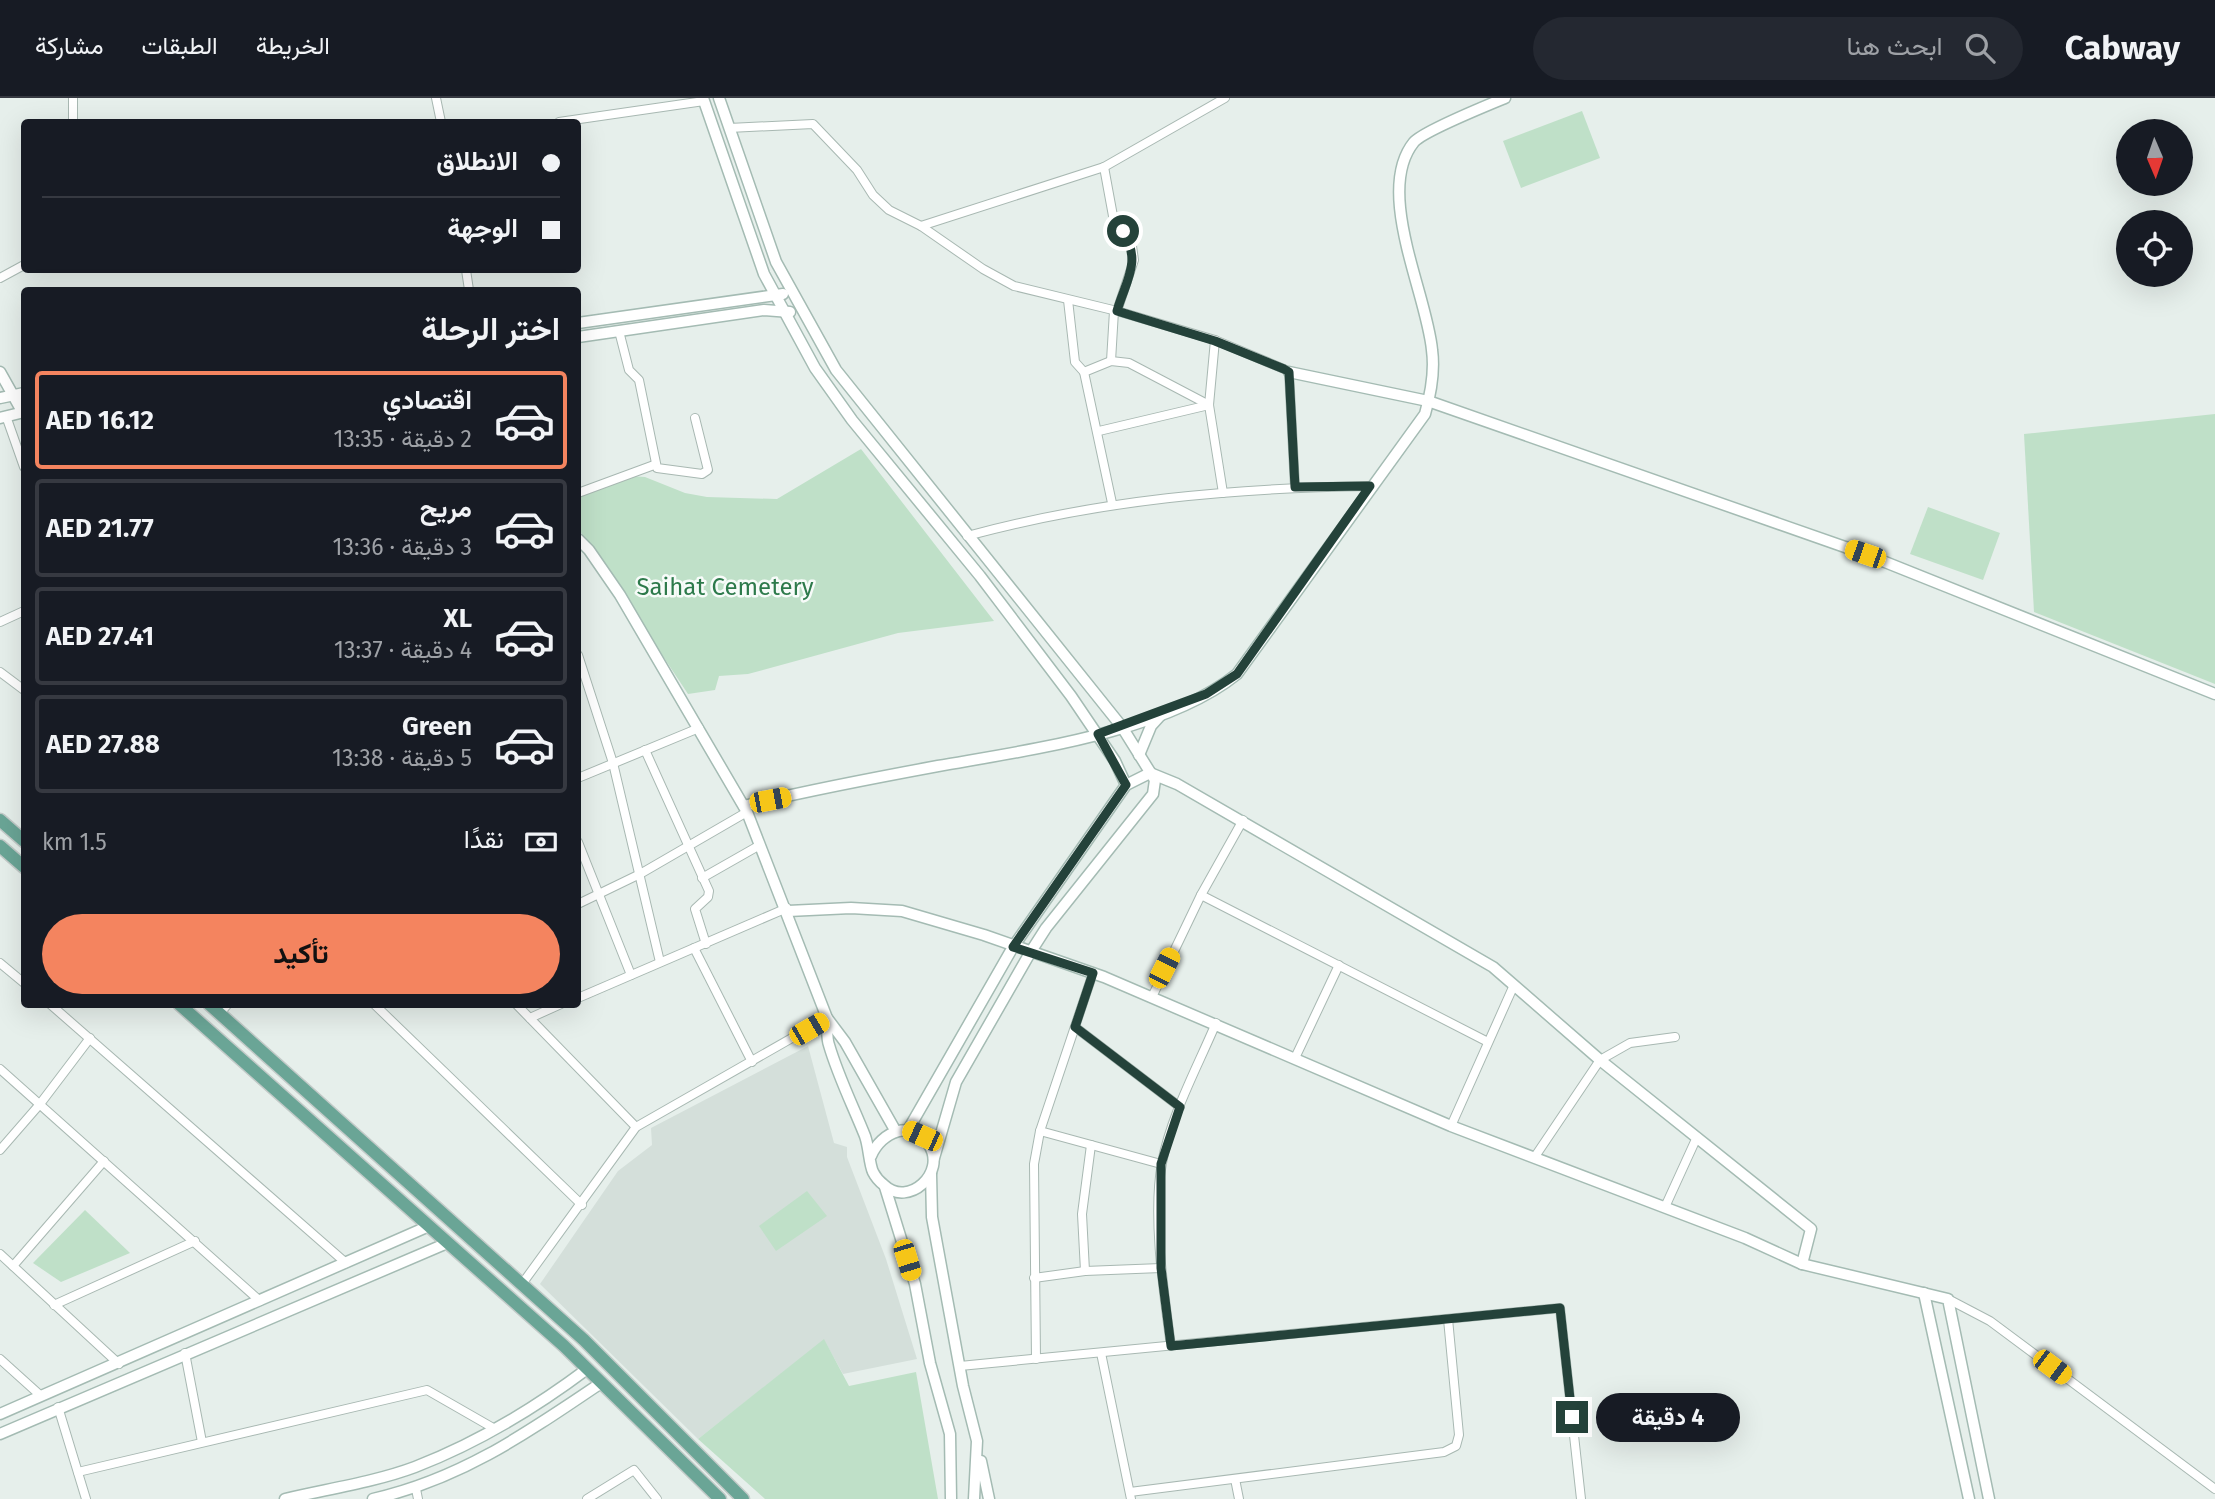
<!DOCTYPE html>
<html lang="ar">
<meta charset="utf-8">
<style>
body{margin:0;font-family:"Fira Sans",Vazirmatn,sans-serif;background:#242831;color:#f1f3f6;direction:rtl;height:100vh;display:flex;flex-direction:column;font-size:26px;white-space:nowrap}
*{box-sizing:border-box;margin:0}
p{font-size:23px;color:#9ea1a6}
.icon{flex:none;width:38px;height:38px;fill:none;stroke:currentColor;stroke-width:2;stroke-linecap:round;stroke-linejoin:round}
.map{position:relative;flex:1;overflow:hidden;direction:ltr}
.panel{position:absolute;left:21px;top:189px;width:560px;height:721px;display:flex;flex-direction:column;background:#171b24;border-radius:7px;box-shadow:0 7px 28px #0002;direction:rtl}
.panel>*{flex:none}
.guide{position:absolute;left:21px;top:21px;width:560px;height:154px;border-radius:7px;box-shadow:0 7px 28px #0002;direction:rtl;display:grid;align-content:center;height:154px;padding:0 21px;background:#171b24}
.needle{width:46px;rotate:178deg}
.controls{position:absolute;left:2116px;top:21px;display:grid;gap:14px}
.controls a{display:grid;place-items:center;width:77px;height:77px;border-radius:50%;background:#171b24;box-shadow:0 7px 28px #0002;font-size:35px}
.end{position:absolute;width:32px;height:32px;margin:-16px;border:9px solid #24423a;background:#fff;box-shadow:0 0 0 4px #fff}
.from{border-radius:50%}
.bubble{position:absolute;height:49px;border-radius:24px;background:#171b24;box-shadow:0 7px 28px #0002;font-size:23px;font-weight:700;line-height:49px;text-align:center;direction:rtl}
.car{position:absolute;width:21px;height:42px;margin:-21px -10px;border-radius:9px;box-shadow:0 0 5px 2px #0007;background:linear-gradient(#f5c518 24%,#345 0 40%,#f5c518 0 76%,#345 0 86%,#f5c518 0)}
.guide b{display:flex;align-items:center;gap:24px;height:66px;font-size:26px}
.guide b+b{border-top:2px solid #363941}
.guide i{width:18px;height:18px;background:#f1f3f6}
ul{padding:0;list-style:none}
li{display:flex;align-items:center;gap:21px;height:98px;margin:0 14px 10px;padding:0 7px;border:4px solid #363941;border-radius:7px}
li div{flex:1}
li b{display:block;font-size:26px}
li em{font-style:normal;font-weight:700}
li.selected{border-color:#f4845f}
li>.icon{width:63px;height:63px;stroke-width:1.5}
h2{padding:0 21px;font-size:32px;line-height:84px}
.pay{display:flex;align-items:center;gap:18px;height:77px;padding:0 21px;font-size:26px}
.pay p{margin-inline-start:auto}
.button{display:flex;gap:14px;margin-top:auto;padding:14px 21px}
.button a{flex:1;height:80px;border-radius:42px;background:#f4845f;color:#111;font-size:28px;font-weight:700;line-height:80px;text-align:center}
header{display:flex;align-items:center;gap:42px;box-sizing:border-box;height:98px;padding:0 35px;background:#171b24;border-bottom:2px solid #363941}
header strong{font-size:33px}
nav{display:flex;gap:38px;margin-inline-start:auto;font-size:24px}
.search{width:490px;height:63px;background:#242831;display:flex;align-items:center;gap:18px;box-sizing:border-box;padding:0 24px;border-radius:38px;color:#9ea1a6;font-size:26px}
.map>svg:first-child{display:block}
.built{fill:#d4dfda}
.green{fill:#bfe0c8}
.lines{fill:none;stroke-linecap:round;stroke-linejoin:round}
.street-casing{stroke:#a8b8b2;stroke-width:10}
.secondary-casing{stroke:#a4bbb3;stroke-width:13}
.primary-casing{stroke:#c2cac8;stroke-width:15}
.street{stroke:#fff;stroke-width:8}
.secondary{stroke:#fff;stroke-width:10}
.primary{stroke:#6aa596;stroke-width:12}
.route{stroke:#24423a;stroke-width:9}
.labels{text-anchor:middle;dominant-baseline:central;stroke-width:5;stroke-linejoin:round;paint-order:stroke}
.park-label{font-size:24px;fill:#2d7a4b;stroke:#f7fbf9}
</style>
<header>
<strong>Cabway</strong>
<div class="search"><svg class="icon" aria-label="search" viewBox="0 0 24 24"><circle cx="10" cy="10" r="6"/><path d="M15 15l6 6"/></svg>ابحث هنا</div>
<nav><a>الخريطة</a><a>الطبقات</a><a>مشاركة</a></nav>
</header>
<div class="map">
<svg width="2215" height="1401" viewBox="0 0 2215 1401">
<rect width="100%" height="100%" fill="#e6efeb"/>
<polygon class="built" points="808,948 834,1045 847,1049 847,1059 886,1161 917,1261 843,1276 824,1242 698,1341 540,1186 618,1073 652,1047 651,1030"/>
<g class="green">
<polygon points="1582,13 1600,60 1521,90 1503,43"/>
<polygon points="2215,316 2215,586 2034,514 2024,336"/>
<polygon points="861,351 994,523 898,535 748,576 719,578 715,592 688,596 578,430 578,399 630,378 645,379 685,395 707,399 777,401"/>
<polygon points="1928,409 2000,435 1983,482 1910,456"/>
<polygon points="807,1093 827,1118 776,1153 759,1128"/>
<polygon points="85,1112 130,1155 61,1184 33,1165"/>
<polygon points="824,1241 849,1288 916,1274 938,1401 765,1401 698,1341"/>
</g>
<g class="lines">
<g class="street-casing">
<g id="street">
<polyline points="73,0 73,24"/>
<polyline points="436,0 441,24"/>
<polyline points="559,24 704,3"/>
<polyline points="729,30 813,26 857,72 873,97 889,112 921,128 983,171 1014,188 1117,213 1215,242 1284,271 1289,274 1295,389"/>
<polyline points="1104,69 1113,118 1132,148 1134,162 1117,213"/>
<polyline points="921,128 1104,69 1225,0"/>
<polyline points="466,172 469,192"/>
<polyline points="0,180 24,167"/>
<polyline points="1068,202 1075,264 1084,274"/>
<polyline points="619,233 629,272 639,282 657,370 702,376 708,372 695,320"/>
<polyline points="1215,242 1209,307 1223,395"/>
<polyline points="1111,263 1114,213"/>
<polyline points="6,318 24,369"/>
<polyline points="1099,333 1209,307"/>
<polyline points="578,395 654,367"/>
<polyline points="1112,405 1084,274 1111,263 1129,265 1209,307"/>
<path d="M967,438C1100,402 1233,390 1370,388"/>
<polyline points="0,524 24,513"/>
<polyline points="578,557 613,665 660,864"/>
<polyline points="0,574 24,592"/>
<polyline points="645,652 709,793 708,799 695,811 706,846"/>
<polyline points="578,680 699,630"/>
<polyline points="578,744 631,877"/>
<polyline points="702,780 760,747"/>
<polyline points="1201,797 1486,943"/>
<polyline points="578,806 640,776 747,714"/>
<polyline points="694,850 752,964"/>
<polyline points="0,865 24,885"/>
<polyline points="1152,899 1201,797 1243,722"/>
<polyline points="578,900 787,810"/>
<polyline points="50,906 346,1165"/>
<polyline points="374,906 582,1107"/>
<polyline points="516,906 636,1029"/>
<polyline points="219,916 228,906"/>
<polyline points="530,920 561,906"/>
<polyline points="1075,929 1180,1009"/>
<polyline points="1295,960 1339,867"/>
<polyline points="0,971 260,1203"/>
<polyline points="1451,1028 1514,887"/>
<polyline points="1040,1033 1161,1066"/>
<polyline points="0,1052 40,1006 90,940"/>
<polyline points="1534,1060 1600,962 1630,945 1675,939"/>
<polyline points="1665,1109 1697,1039"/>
<polyline points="0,1156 119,1266"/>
<polyline points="13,1168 104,1063"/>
<polyline points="1085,1173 1082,1116 1091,1047"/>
<polyline points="1034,1180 1085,1173 1161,1170"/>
<polyline points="522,1186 636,1029 827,920"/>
<polyline points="1948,1201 1990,1223 2215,1391"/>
<polyline points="54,1207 195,1143"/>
<path d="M1171,1248C1164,1195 1152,1118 1162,1065C1171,1017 1197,970 1216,925"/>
<polyline points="185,1255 202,1344"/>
<polyline points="1101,1255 1131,1401"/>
<polyline points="0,1261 41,1298"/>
<polyline points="1036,1261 1034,1066 1040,1033 1093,875"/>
<polyline points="960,1268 1560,1210 1581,1401"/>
<polyline points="58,1309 86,1401"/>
<polyline points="78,1374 427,1292 495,1331"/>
<polyline points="1235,1381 1239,1401"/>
<polyline points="416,1391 418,1401"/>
<polyline points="1130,1394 1444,1354 1456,1348 1459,1337 1448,1221"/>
<polyline points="587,1401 634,1372 657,1401"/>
</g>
</g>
<g class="secondary-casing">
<g id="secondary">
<polyline points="703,0 764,176 815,270 852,322 980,478 1071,598 1115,663 1126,687 1013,849 908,1032"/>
<polyline points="719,0 776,164 836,272 1122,629 1155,682 1153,696 1046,830 1030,855 956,984 934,1060"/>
<polyline points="578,225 783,196"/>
<polyline points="578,239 764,212 790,214"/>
<polyline points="0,274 23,315"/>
<polyline points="1289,274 1428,303 1865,456 2215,596"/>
<polyline points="0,300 24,295"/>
<polyline points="0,320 24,314"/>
<polyline points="578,441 589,452 620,497 747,714 827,920 845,944 895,1032"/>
<polyline points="1139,657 1151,628 1161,617"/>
<polyline points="1126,687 1150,675 1177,686 1493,869 1600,962 1811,1131 1802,1166"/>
<path d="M744,708C808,692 873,680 938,668C1028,652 1165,634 1237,576L1425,316C1431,295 1435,274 1432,252C1427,196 1374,93 1414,44C1424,33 1488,7 1505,0"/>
<polyline points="788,813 851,810 902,813 984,837 1104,879 1451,1028 1745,1140 1802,1166 1948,1201 1989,1401"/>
<path d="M827,920C828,929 826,939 829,947C838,978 853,1008 865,1038C869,1049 869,1065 873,1074C875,1078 880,1084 884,1087C908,1110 947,1075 929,1047C912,1020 881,1034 871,1058"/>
<polyline points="931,1076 932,1119 963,1288 977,1343 974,1401"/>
<polyline points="885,1089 915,1186 930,1265 950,1336 951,1401"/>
<polyline points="1924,1195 1969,1401"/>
<polyline points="0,1316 429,1128"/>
<polyline points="0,1336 445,1146"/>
<polyline points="981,1363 989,1401"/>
<path d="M285,1401C327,1391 375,1384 415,1369C477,1345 535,1310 587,1271"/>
<path d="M373,1401C461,1381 527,1335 601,1285"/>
</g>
</g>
<g class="primary-casing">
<g id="primary">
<polyline points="0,722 24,743"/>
<polyline points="0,748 24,769"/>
<polyline points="179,906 564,1248 720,1401"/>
<polyline points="209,906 584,1242 743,1401"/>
</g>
</g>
<use href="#street" class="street"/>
<use href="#secondary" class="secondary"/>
<use href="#primary" class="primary"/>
</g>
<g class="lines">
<path class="route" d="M1123,133C1142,164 1126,182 1117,213L1215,243L1284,271L1289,274L1295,389L1370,388L1237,576L1206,596L1098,636L1126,687L1013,849L1093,875L1075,929L1180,1009L1161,1066V1170L1171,1248L1560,1210L1572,1319"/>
</g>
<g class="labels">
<g class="park-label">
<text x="725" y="489">Saihat Cemetery</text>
</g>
</g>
</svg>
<div class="controls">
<a><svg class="needle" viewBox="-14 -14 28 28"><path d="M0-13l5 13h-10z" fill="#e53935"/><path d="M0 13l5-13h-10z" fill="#9ea1a6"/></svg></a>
<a><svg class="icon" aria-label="locate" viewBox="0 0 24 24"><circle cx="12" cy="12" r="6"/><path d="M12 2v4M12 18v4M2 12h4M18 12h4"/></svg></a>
</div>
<i class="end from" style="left:1123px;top:133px"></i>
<i class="end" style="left:1572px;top:1319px"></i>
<div class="bubble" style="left:1596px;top:1295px;width:144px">4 دقيقة</div>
<i class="car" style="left:1865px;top:456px;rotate:289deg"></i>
<i class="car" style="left:770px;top:702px;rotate:79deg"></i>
<i class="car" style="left:1164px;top:870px;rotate:27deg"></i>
<i class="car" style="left:809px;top:931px;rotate:60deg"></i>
<i class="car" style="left:922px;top:1038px;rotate:294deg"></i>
<i class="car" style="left:907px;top:1162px;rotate:163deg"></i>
<i class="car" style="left:2052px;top:1269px;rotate:127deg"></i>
<div class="guide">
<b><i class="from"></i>الانطلاق</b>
<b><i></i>الوجهة</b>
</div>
<section class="panel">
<h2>اختر الرحلة</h2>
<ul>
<li class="selected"><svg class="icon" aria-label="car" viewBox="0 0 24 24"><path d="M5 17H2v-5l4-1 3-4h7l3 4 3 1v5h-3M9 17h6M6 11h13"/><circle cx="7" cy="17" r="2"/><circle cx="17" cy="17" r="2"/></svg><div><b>اقتصادي</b><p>2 دقيقة · 13:35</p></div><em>AED 16.12</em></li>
<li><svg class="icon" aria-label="car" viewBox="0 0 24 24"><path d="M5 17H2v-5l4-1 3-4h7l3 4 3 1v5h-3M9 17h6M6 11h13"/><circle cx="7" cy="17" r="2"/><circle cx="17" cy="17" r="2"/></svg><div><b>مريح</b><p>3 دقيقة · 13:36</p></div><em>AED 21.77</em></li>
<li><svg class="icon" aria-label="car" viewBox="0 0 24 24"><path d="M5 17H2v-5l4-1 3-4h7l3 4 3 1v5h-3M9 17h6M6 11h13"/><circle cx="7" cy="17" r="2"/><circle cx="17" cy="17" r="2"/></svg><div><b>XL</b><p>4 دقيقة · 13:37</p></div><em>AED 27.41</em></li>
<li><svg class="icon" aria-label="car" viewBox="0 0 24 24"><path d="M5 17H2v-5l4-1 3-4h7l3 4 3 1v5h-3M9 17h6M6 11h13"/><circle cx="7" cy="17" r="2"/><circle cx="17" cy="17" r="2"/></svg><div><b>Green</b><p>5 دقيقة · 13:38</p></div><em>AED 27.88</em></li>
</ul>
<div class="pay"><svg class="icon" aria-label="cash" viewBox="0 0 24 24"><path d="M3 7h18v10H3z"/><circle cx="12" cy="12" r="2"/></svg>نقدًا<p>1.5 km</p></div>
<div class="button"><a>تأكيد</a></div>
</section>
</div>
